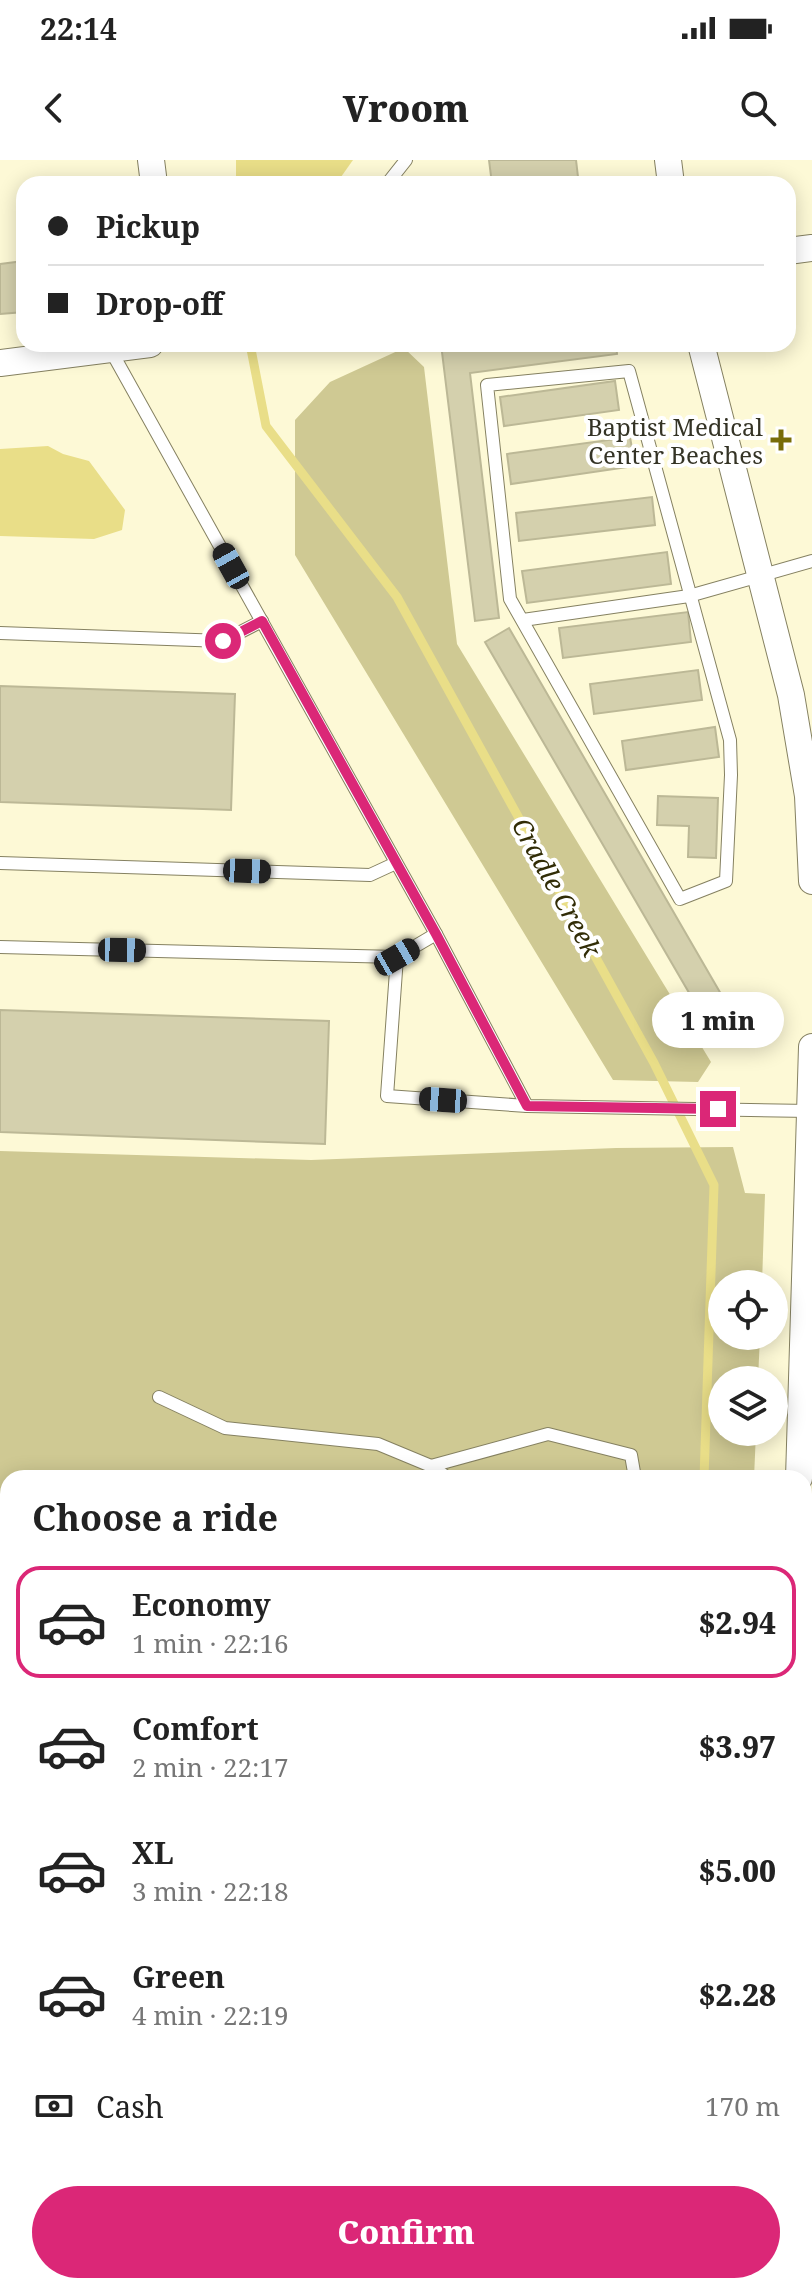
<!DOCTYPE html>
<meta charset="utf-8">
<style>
body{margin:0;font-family:"Noto Serif",serif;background:#f6f6f6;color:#222;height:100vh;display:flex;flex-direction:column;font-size:30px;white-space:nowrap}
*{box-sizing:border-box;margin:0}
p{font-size:26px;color:#767676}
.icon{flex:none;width:44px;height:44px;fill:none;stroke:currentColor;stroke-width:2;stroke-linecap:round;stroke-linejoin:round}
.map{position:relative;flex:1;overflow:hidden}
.drawer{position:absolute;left:0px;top:1310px;width:812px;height:824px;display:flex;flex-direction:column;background:#fff;border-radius:24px 24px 0 0;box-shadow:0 4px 20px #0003}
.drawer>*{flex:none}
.hud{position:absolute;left:16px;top:16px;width:780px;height:176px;border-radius:24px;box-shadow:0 4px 20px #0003;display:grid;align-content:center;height:176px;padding:0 32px;background:#fff}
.fabs{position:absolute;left:708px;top:1110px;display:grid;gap:16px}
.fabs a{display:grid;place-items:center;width:80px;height:80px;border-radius:50%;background:#fff;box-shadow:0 4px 20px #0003;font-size:40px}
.end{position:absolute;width:36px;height:36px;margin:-18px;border:10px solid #db2777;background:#fff;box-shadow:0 0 0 4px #fff}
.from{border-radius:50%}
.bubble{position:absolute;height:56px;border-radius:28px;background:#fff;box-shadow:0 4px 20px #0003;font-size:26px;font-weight:800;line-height:56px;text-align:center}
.car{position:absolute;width:24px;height:48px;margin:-24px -12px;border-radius:10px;box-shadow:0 0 6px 2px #0007;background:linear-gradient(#222 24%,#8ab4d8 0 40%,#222 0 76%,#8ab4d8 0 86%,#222 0)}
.hud b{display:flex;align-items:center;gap:28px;height:76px;font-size:30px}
.hud b+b{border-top:2px solid #e0e0e0}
.hud i{width:20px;height:20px;background:#222}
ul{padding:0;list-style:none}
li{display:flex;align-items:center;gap:24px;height:112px;margin:0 16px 12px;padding:0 16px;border:4px solid transparent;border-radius:24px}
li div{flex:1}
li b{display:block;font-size:30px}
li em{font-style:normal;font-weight:800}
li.current{border-color:#db2777}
li>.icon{width:72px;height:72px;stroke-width:1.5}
h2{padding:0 32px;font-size:36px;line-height:96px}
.pay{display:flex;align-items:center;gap:20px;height:88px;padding:0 32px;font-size:30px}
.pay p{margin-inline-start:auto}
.button{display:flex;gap:16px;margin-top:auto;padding:16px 32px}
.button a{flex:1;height:92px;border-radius:48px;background:#db2777;color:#fff;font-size:32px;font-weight:800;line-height:92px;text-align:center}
.status{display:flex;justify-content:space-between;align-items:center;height:56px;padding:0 40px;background:#fff;direction:ltr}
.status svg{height:22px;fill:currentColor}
header{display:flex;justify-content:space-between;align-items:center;height:104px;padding:0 32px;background:#fff;font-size:36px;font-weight:800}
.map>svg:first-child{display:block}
.green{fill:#cfc993}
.water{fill:#e9de88}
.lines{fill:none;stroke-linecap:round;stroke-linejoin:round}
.stream{stroke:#e9de88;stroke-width:9}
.building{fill:#d4d0ad;stroke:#bcb896;stroke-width:2}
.lane-casing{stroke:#858161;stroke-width:14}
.street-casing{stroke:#858161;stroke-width:28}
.lane{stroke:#fff;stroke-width:12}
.street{stroke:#fff;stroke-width:26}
.route{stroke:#db2777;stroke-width:10}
.poi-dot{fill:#786c07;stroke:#fff;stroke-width:3}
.labels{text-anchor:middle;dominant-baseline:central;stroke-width:8;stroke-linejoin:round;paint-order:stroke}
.poi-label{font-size:24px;fill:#343325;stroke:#fff;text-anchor:end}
.water-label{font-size:26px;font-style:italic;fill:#312c06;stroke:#fff}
</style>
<div class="status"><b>22:14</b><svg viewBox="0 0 49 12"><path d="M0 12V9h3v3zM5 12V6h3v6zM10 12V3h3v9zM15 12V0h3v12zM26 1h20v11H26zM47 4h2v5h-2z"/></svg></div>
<header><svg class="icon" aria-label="back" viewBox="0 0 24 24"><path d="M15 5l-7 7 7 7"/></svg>Vroom<svg class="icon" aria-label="search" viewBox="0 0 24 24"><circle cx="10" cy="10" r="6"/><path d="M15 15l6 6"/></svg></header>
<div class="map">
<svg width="812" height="2134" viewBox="0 0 812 2134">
<rect width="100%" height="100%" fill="#fdf9d6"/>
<g class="green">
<polygon points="404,188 424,207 457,484 711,902 698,922 613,920 295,395 295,260 330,222"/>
<polygon points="733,987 745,1033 765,1034 762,1124 722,1124 722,1176 760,1176 758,1220 722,1220 722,1272 756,1272 754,1318 8,1318 8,2126 715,2126 715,2134 0,2134 0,991 311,1000 616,988"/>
</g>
<g class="water">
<polygon points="236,0 353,0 336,24 236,24"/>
<polygon points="48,286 63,294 89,301 125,350 122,370 94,379 0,376 0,289"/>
<polygon points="0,2025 8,2027 8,2126 47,2126 46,2134 0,2134"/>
</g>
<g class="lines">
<g class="stream">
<polyline points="250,184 266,266 397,437 654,903 714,1025 704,1318"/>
<polyline points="660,2134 661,2126"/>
</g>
</g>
<g class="building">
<polygon points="489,0 576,0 578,17 492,24"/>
<polygon points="24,101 24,152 0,154 0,104"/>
<polygon points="441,184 616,184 617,194 470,213 499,458 475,461"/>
<polygon points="615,221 619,250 504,266 500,237"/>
<polygon points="630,277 635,306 511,324 507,294"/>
<polygon points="652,337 655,365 519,381 516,353"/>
<polygon points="667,392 671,424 527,443 522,411"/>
<polygon points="688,452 691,482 563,498 559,468"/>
<polygon points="509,468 725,841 702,855 485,482"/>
<polygon points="698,510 702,540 594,554 590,524"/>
<polygon points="0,526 235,534 231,650 0,642"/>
<polygon points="715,567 719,597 626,610 622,581"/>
<polygon points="658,636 718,638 716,698 688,697 689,666 657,665"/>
<polygon points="0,850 329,861 325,984 0,972"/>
</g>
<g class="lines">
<g class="lane-casing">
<g id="lane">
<polyline points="387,24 406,0"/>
<polyline points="110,189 436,774 527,946 810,951"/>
<polygon points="629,211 730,580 731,615 726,721 680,739 510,439 487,225"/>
<polyline points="523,460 689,436 812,401"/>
<polyline points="0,473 223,481 262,461"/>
<polyline points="0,703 370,715 396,703"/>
<polyline points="436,774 397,797 387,936 527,946"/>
<polyline points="0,787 397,797"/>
<polyline points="159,1237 225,1268 378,1284 431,1306 448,1318"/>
<polyline points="431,1306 548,1274 631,1295 635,1318"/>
<polyline points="804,2036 812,2037"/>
<polyline points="281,2126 286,2134"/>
<polyline points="358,2126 359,2134"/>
<polyline points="521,2126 533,2134"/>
<polyline points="582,2134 583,2126"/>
</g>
</g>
<g class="street-casing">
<g id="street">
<polyline points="151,0 154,24"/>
<polyline points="668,0 671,24"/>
<polyline points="788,91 812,88"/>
<polyline points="701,184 791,535 808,636 812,721"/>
<polyline points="0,203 150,184"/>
<polyline points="799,1318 812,887"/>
<polyline points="804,1686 812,1699"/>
</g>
</g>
<use href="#lane" class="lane"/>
<use href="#street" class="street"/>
</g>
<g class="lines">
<polyline class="route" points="223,481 262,461 436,774 527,946 718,949"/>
</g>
<path class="poi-dot" d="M777 268h8v8h8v8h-8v8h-8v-8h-8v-8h8z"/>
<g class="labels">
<g class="poi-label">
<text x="763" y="266">Baptist Medical<tspan x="763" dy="28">Center Beaches</tspan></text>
</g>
<g class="water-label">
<text transform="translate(557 727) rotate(61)">Cradle Creek</text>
</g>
</g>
</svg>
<div class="fabs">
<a><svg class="icon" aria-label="locate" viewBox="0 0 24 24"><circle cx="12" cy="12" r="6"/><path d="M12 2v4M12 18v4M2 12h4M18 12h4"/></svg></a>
<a><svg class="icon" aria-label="layers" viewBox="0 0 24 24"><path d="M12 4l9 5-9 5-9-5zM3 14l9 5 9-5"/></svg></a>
</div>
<i class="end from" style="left:223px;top:481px"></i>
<i class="end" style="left:718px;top:949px"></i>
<div class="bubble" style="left:652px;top:832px;width:132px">1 min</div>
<i class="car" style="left:231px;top:406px;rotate:331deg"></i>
<i class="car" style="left:247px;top:711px;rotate:92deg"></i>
<i class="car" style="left:122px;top:790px;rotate:91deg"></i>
<i class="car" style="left:397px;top:797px;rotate:60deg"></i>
<i class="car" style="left:443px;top:940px;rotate:274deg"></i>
<div class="hud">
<b><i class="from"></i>Pickup</b>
<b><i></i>Drop-off</b>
</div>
<section class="drawer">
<h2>Choose a ride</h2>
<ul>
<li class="current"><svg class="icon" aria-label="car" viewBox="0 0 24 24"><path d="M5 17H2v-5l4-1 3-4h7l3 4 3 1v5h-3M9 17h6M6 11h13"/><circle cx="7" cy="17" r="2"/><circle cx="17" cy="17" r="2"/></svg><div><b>Economy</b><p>1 min · 22:16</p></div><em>$2.94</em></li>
<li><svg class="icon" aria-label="car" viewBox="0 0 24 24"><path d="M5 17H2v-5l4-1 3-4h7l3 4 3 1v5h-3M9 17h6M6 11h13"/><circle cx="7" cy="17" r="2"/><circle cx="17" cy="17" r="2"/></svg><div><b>Comfort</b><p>2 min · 22:17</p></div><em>$3.97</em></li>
<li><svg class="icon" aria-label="car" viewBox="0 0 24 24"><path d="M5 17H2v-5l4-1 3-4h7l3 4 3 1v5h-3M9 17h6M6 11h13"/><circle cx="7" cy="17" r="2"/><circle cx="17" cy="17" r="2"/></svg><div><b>XL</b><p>3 min · 22:18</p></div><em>$5.00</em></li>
<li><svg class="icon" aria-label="car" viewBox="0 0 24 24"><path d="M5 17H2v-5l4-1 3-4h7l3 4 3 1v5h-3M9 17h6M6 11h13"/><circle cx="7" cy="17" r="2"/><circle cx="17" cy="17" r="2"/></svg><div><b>Green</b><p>4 min · 22:19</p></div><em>$2.28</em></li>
</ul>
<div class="pay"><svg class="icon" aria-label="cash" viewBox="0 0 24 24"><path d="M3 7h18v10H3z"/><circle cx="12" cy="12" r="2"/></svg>Cash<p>170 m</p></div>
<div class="button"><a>Confirm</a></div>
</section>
</div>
